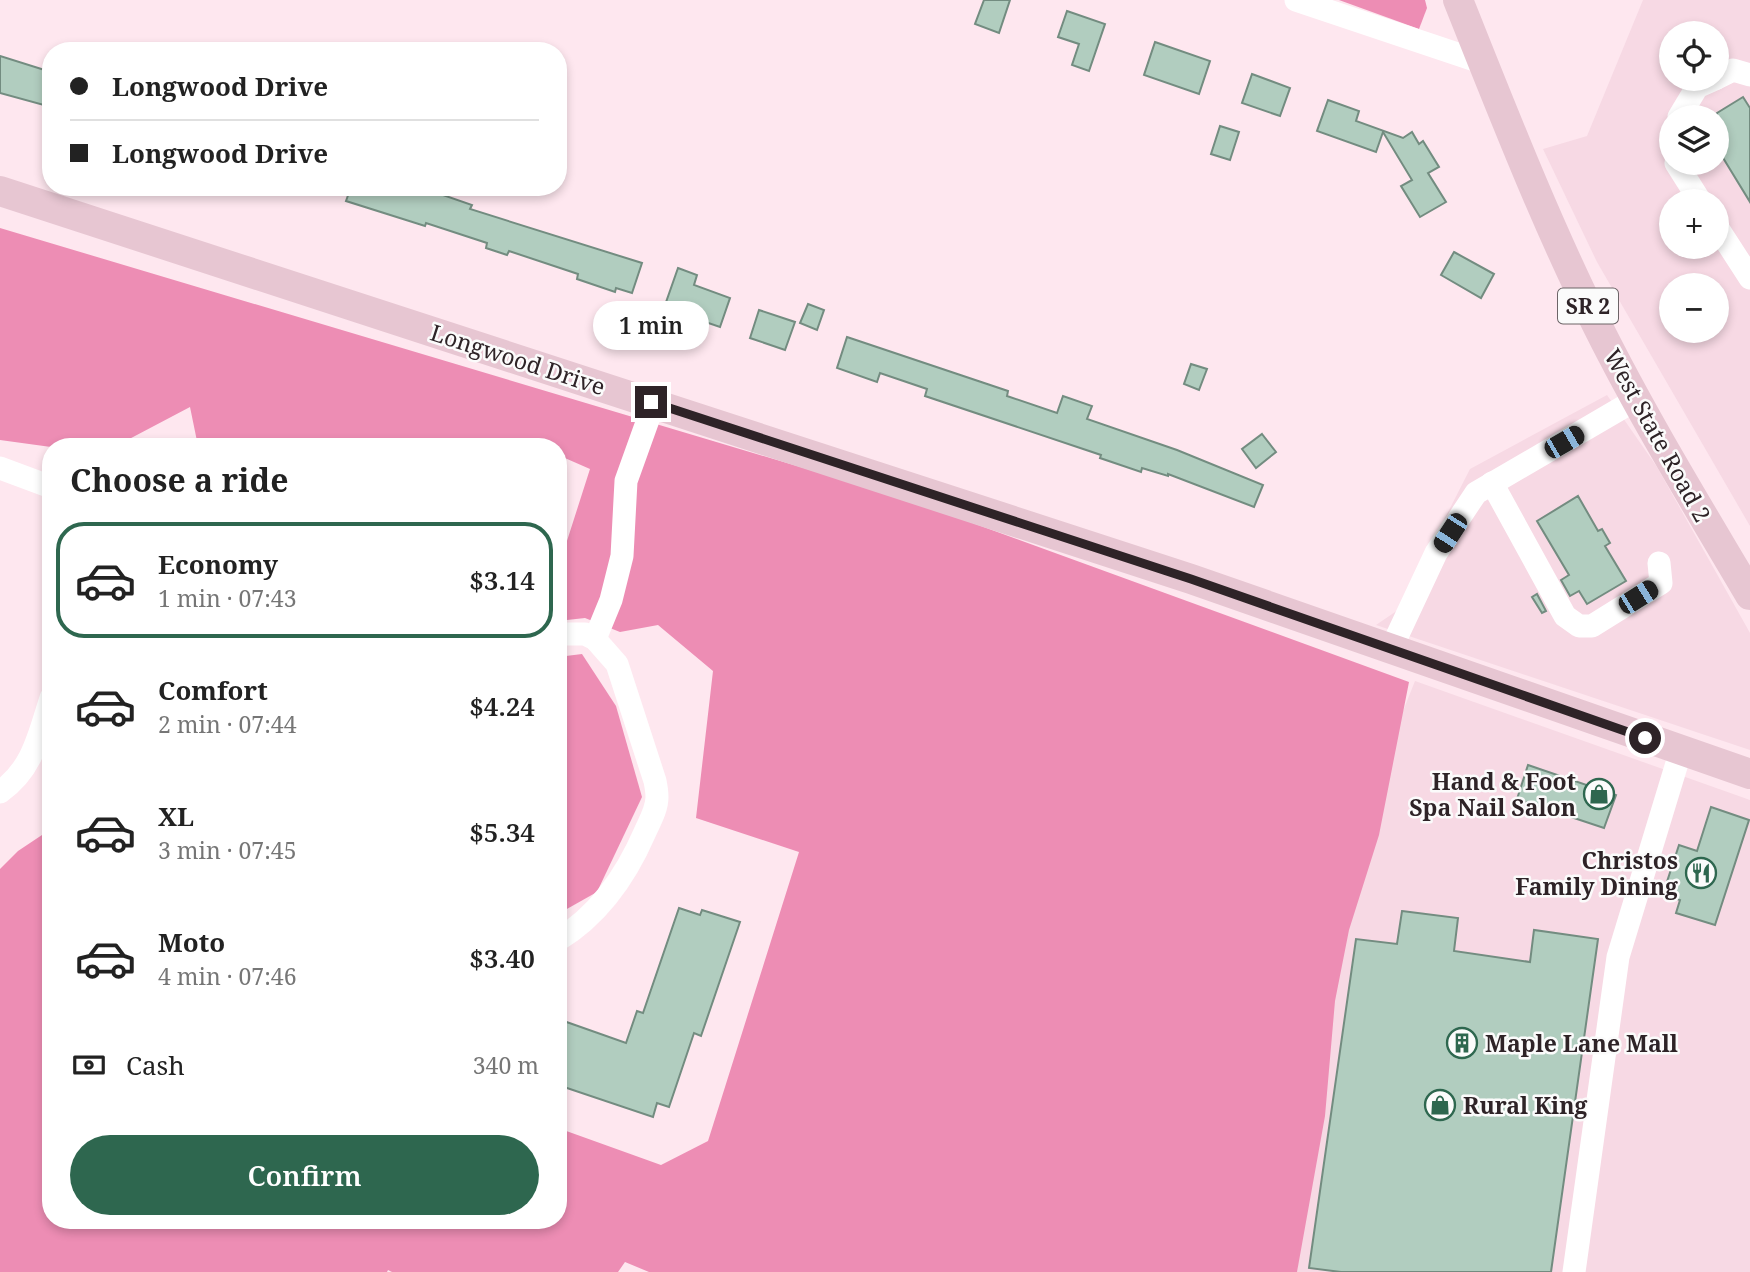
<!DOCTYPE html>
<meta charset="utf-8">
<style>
body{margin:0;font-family:"Noto Serif",serif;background:#f6f6f6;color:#222;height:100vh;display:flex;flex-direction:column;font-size:26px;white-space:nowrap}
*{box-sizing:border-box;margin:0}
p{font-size:23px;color:#767676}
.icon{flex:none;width:38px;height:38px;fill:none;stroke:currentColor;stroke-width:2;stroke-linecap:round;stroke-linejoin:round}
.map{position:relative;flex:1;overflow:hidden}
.drawer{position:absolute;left:42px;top:438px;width:525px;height:791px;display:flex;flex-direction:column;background:#fff;border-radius:28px;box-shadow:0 4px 10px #0003}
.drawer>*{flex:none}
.top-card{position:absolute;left:42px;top:42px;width:525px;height:154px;border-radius:28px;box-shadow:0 4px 10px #0003;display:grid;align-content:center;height:154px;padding:0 28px;background:#fff}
.fabs{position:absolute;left:1659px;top:21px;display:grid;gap:14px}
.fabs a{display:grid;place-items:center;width:70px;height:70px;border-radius:50%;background:#fff;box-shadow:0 4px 10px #0003;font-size:35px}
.end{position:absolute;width:32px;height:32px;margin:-16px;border:9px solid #2e2327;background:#fff;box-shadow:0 0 0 4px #fff}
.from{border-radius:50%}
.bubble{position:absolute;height:49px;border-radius:24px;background:#fff;box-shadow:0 4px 10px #0003;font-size:23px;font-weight:600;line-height:49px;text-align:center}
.car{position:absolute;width:21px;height:42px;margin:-21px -10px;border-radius:9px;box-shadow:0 0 5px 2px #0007;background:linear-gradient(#222 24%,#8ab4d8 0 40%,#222 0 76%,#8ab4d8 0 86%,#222 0)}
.top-card b{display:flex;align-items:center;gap:24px;height:66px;font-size:26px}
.top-card b+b{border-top:2px solid #e0e0e0}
.top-card i{width:18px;height:18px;background:#222}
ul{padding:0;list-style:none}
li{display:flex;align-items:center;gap:21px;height:116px;margin:0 14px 10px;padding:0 14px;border:4px solid transparent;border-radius:28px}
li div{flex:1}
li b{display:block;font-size:26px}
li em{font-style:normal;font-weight:600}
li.selected{border-color:#2e674f}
li>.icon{width:63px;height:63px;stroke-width:1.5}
h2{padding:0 28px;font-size:32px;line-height:84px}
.pay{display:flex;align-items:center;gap:18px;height:77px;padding:0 28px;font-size:26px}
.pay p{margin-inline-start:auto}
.primary-button{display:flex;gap:14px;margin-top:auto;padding:14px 28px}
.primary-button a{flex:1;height:80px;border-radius:42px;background:#2e674f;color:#fff;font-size:28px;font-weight:600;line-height:80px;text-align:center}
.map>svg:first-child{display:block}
.built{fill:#f7d9e4;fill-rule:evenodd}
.forest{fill:#ed8db4}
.building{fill:#b1cdbf;stroke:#738c80;stroke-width:2}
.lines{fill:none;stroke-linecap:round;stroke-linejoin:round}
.minor{stroke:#fff;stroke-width:23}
.major{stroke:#e7c6d2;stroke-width:30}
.route{stroke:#2e2327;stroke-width:9}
.labels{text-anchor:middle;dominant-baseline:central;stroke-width:5;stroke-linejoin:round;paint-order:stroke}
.shield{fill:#fbfbfb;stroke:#6c6467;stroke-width:2}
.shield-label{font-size:21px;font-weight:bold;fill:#2e2327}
.street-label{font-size:23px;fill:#2e2327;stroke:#fbfbfb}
.poi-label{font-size:23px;font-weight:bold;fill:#2e2327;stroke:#fbfbfb;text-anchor:end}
</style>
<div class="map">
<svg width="1750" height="1272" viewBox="0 0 1750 1272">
<rect width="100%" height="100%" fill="#fee7ef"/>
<g class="built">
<path d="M1643,0H1750V526L1597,262L1543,149L1587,136ZM1671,33H1717V79H1671ZM1671,117H1717V163H1671ZM1671,201H1717V247H1671ZM1671,285H1717V331H1671Z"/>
<polygon points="1607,395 1657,467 1750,633 1750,750 1376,625 1398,610 1470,469"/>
<polygon points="1415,681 1750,800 1750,1272 1297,1272 1356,829"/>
</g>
<g class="forest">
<polygon points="1339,0 1425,0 1427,8 1419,29"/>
<polygon points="0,228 904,498 1409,682 1379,835 1349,930 1335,1001 1325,1116 1297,1272 649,1272 625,1262 618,1272 392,1272 388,1270 387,1272 0,1272 0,869 18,851 51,829 51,1220 558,1220 558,1128 661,1165 708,1141 799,852 696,818 713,671 658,625 620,632 585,618 558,621 558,569 590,469 558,455 558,446 198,446 190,407 116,446 51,447 0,440"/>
<polygon points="582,654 616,706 642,797 597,892 558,914 558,657"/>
</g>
<g class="building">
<polygon points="984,0 1010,0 999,33 975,24"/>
<polygon points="1067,11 1105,24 1089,71 1072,65 1079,44 1058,37"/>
<polygon points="1155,42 1210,61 1199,94 1144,75"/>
<polygon points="0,56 51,72 51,107 0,93"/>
<polygon points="1252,74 1290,88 1280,116 1242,103"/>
<polygon points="1743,97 1750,108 1750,202 1717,148 1717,113"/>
<polygon points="1328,100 1359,111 1356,121 1403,138 1412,132 1419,144 1423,141 1439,167 1428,173 1446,202 1420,217 1401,186 1412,180 1383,132 1376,152 1317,131"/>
<polygon points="1220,126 1239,132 1230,160 1211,154"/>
<polygon points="351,187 420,187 472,205 470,209 642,263 632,293 616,288 615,292 577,279 578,274 509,251 507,255 486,248 487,243 426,223 425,226 346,201"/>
<polygon points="1454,252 1494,274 1481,298 1441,275"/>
<polygon points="678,268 697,275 694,285 730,298 720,327 664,308"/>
<polygon points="808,304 824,310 817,330 800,323"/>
<polygon points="759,310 795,322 785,350 750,338"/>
<polygon points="847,337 1008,391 1007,396 1057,413 1063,396 1092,406 1087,419 1177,450 1263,485 1254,507 1168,474 1168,476 1142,468 1141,472 1100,458 1101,455 925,396 927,389 880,373 877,382 837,368"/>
<polygon points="1191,364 1207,369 1199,390 1184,384"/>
<polygon points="1262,434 1276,452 1256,468 1242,449"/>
<polygon points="1578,496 1598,531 1602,529 1610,543 1605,546 1626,581 1587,604 1579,591 1570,596 1561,580 1569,575 1537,521"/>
<polygon points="1537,594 1546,611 1542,613 1532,597"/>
<polygon points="1528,765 1616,795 1604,828 1517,799"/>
<polygon points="1711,807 1749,820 1715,925 1676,913 1680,900 1663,894 1679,845 1697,851"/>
<polygon points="679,908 700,915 702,910 740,922 701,1036 694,1033 669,1107 657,1103 653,1117 558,1085 558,1019 626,1043 637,1011 643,1013"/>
<polygon points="1402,911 1458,918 1454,951 1530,962 1534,930 1598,939 1551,1272 1341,1272 1309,1268 1356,939 1397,944"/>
</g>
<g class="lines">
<g class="minor">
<polyline points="1296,0 1484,63"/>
<polyline points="1717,78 1733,70 1750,75"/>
<polyline points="1679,117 1697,87 1715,79"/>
<polyline points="1676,163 1700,201"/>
<polyline points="1717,227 1750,278"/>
<polyline points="0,468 51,487"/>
<polyline points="1492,483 1565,616 1579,626 1592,626 1661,583 1659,563"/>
<path d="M558,634H585L595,639L617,664L655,781C656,786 657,792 657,797C657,809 650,821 645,832C626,876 599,915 558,940"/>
<polyline points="595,639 611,600 622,556 626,481 654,403"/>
<polyline points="1391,649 1436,553 1476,493 1637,399"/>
<path d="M0,792C33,769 39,735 51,698"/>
<polyline points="1574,1272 1618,957 1681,750"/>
</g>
<g class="major">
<path d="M1458,0C1502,110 1545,221 1598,327C1644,419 1698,507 1750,595"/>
<polyline points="0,191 1191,579 1750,774"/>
</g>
</g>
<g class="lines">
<polyline class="route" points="651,402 1191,579 1645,738"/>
</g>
<defs>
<g id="shop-ring" transform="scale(1.575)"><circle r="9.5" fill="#fbfbfb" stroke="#2e674f" stroke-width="1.5"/><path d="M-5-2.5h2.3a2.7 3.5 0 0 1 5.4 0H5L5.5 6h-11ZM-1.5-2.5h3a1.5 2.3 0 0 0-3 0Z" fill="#2e674f"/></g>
<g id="restaurant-ring" transform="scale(1.575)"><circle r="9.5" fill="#fbfbfb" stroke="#2e674f" stroke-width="1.5"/><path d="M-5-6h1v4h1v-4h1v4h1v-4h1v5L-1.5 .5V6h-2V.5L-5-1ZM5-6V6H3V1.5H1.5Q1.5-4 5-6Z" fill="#2e674f"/></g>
<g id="building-ring" transform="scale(1.575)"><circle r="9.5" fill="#fbfbfb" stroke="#2e674f" stroke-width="1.5"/><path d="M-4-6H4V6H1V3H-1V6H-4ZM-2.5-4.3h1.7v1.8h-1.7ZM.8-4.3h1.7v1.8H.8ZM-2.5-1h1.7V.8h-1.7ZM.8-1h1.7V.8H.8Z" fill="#2e674f"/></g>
</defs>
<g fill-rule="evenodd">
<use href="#shop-ring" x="1599" y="794"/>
<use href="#restaurant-ring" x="1701" y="873"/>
<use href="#building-ring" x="1462" y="1043"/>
<use href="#shop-ring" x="1440" y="1105"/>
</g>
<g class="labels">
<rect class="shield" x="1558" y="288.5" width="60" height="35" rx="5"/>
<g class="shield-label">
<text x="1588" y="306">SR 2</text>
</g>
<g class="street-label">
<text transform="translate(518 359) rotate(18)">Longwood Drive</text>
<text transform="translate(1658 435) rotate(61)">West State Road 2</text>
</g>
<g class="poi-label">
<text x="1576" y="781">Hand &amp; Foot<tspan x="1576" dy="26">Spa Nail Salon</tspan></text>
<text x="1678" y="860">Christos<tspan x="1678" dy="26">Family Dining</tspan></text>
<text x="1485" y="1043" text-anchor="start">Maple Lane Mall</text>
<text x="1463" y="1105" text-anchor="start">Rural King</text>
</g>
</g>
</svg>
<div class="fabs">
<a><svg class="icon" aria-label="locate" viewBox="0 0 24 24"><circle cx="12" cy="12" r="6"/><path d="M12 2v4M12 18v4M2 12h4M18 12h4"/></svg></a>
<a><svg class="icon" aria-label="layers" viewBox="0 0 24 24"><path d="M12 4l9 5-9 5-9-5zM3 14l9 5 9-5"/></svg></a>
<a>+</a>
<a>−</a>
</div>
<i class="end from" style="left:1645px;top:738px"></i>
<i class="end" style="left:651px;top:402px"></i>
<div class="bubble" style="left:593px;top:301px;width:116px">1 min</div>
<i class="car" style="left:1564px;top:442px;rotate:60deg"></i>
<i class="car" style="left:1450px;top:533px;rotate:213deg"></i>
<i class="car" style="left:1638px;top:597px;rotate:58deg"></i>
<div class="top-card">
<b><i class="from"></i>Longwood Drive</b>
<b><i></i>Longwood Drive</b>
</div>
<section class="drawer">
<h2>Choose a ride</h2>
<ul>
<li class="selected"><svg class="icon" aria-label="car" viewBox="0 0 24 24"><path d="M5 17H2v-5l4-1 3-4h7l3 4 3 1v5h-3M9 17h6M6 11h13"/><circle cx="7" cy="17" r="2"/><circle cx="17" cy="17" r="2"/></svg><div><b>Economy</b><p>1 min · 07:43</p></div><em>$3.14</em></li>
<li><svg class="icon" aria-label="car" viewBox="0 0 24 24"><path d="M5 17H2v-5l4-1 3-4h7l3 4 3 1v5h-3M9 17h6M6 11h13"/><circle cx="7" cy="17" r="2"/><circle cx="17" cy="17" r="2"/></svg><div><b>Comfort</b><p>2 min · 07:44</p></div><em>$4.24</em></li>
<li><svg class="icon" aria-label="car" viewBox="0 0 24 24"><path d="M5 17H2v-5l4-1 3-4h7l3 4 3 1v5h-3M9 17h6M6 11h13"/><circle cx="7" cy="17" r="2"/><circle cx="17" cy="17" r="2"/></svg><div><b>XL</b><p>3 min · 07:45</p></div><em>$5.34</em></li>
<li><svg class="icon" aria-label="car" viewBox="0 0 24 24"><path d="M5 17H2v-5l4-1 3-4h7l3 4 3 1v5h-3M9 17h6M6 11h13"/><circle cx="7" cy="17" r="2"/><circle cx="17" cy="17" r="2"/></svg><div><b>Moto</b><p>4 min · 07:46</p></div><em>$3.40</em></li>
</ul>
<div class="pay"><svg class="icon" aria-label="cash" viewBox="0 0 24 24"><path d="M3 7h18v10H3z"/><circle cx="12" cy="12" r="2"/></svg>Cash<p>340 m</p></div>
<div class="primary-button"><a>Confirm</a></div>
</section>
</div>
